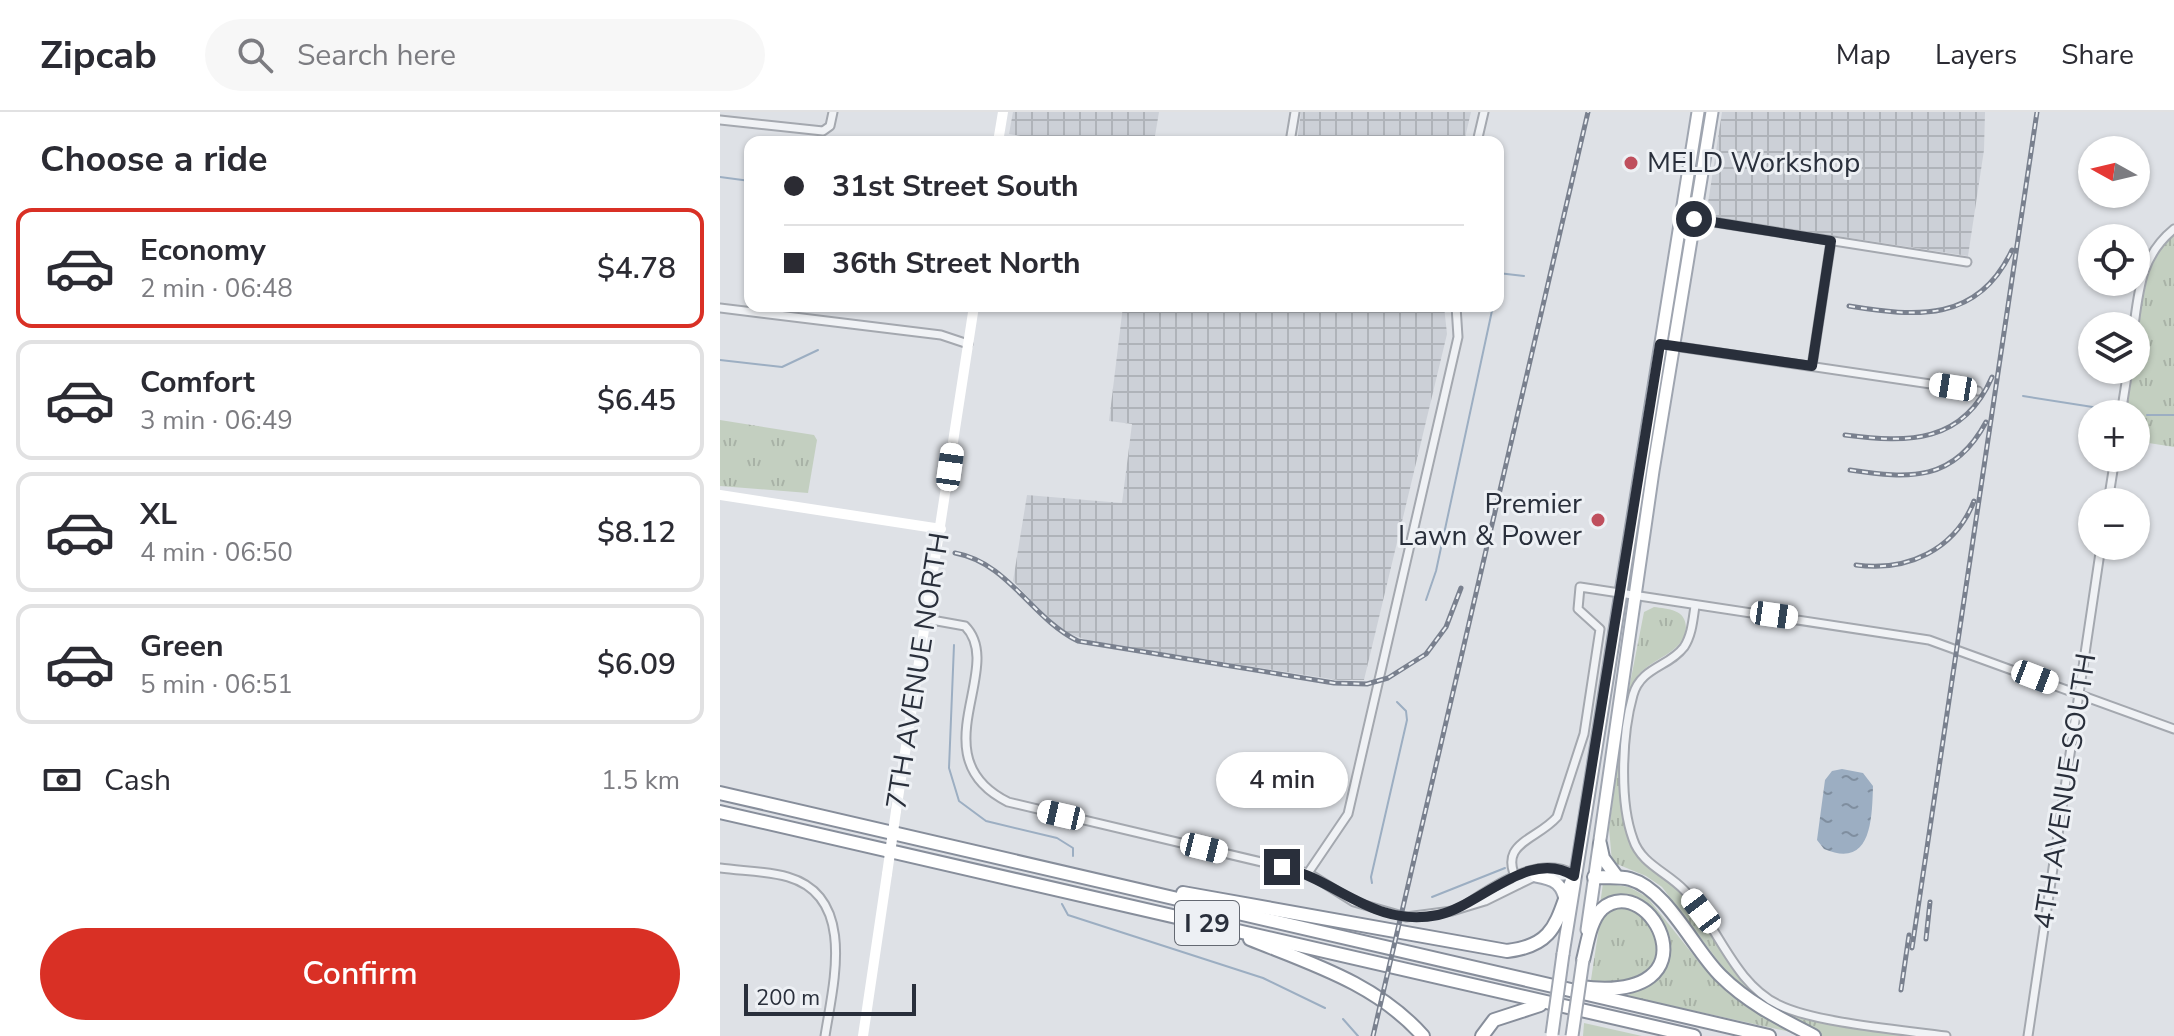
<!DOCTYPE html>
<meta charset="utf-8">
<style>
body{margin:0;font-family:"Nunito Sans",sans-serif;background:#f7f7f7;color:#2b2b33;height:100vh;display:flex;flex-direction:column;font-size:30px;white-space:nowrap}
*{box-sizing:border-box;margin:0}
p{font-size:26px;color:#7c7c81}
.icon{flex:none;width:44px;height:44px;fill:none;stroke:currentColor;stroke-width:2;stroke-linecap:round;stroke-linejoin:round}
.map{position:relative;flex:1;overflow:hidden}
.sheet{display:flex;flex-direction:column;background:#fff;width:720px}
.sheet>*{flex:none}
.top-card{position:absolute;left:24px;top:24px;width:760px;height:176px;border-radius:16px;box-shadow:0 2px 6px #0004;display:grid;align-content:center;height:176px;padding:0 40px;background:#fff}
.needle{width:52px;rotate:278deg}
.tools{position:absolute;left:1358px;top:24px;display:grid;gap:16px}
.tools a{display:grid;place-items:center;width:72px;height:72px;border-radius:50%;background:#fff;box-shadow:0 2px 6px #0004;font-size:40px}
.scale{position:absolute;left:24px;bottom:20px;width:172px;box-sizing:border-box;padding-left:8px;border:4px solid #292f3b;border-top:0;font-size:22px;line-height:28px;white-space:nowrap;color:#292f3b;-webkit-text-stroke:6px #edf0f4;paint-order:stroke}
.end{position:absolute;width:36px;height:36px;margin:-18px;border:10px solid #292f3b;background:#fff;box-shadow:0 0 0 4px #fff}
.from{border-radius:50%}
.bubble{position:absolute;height:56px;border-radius:28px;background:#fff;box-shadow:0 2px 6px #0004;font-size:26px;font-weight:600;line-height:56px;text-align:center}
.car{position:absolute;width:24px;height:48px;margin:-24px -12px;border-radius:10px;box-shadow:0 0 6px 2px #0007;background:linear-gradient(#fff 24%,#345 0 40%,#fff 0 76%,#345 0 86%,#fff 0)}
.top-card b{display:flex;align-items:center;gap:28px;height:76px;font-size:30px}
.top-card b+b{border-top:2px solid #e1e1e2}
.top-card i{width:20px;height:20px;background:#2b2b33}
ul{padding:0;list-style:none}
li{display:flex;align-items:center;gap:24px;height:120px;margin:0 16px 12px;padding:0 24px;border:4px solid #e1e1e2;border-radius:16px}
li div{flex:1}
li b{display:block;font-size:30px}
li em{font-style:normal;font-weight:600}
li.current{border-color:#d93025}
li>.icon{width:72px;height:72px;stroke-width:1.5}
h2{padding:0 40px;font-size:36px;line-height:96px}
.pay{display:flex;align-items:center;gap:20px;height:88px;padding:0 40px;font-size:30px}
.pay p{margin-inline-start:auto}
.button{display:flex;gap:16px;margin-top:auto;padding:16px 40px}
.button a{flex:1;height:92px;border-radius:48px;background:#d93025;color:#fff;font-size:32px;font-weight:600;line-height:92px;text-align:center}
header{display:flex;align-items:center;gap:48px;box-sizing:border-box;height:112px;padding:0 40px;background:#fff;border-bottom:2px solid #e1e1e2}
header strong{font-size:38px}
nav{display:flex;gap:44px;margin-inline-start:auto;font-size:28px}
.search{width:560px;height:72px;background:#f7f7f7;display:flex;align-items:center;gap:20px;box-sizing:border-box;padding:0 28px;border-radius:44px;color:#7c7c81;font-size:30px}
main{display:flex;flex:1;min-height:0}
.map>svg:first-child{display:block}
.industrial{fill:url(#industrial-grid)}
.grass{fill:url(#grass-tufts)}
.water{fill:url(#water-ripples)}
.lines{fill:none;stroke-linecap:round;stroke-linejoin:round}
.stream{stroke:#9caec2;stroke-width:2}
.street-casing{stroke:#a4a8af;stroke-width:11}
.primary-casing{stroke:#9fa5b0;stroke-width:15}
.highway-casing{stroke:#878e9b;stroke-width:16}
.street{stroke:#f0f2f5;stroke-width:7}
.secondary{stroke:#fff;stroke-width:10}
.primary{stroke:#fff;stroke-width:11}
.highway{stroke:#fff;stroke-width:12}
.rail-casing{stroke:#79808e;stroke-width:5}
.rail{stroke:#edf0f4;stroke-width:2;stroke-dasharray:6;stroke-linecap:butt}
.primary-bridge-casing{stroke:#9fa5b0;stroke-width:15;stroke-linecap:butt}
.secondary-bridge{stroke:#fff;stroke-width:10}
.primary-bridge{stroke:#fff;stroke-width:11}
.route{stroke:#292f3b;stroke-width:10}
.poi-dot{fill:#bf4f5d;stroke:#edf0f4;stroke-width:3}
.labels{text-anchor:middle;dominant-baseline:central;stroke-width:6;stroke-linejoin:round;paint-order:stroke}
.shield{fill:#edf0f4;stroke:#646972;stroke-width:2}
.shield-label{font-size:26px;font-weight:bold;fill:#292f3b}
.poi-label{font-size:28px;fill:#292f3b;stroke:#edf0f4;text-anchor:start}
.street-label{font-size:28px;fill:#292f3b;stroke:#edf0f4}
</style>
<header>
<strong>Zipcab</strong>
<div class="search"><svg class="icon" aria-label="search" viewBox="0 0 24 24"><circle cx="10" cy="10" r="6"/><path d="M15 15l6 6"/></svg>Search here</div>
<nav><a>Map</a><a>Layers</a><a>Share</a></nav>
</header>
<main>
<section class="sheet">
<h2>Choose a ride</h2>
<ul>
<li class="current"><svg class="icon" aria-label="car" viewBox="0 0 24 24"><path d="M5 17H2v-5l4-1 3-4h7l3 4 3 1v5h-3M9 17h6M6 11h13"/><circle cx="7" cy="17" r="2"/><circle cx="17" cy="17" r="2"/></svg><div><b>Economy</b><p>2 min · 06:48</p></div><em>$4.78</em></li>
<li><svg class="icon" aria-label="car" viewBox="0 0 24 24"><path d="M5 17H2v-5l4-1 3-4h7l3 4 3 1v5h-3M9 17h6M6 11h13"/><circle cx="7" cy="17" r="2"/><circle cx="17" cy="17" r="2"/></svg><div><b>Comfort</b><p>3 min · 06:49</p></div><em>$6.45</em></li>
<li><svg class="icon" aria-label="car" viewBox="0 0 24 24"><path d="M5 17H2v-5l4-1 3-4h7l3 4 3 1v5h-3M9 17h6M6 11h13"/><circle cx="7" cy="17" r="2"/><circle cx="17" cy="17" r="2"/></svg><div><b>XL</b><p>4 min · 06:50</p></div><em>$8.12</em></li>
<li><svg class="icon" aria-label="car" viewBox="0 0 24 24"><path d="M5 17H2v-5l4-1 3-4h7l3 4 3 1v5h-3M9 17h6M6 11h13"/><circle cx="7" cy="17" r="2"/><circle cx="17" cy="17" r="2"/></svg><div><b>Green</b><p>5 min · 06:51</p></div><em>$6.09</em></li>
</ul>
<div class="pay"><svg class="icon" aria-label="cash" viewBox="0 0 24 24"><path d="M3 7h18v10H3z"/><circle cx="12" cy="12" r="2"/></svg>Cash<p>1.5 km</p></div>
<div class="button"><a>Confirm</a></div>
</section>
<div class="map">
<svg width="1454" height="924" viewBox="0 0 1454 924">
<defs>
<pattern id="industrial-grid" width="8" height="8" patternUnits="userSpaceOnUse" patternTransform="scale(2)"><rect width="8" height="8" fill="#ccd0d7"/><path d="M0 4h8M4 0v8" fill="none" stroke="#afb3b9"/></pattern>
<pattern id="grass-tufts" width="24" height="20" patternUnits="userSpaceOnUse" patternTransform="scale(2)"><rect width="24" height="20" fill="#c3cfc0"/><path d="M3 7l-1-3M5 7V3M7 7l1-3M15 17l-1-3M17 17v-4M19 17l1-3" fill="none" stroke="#a8b2a6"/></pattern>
<pattern id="water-ripples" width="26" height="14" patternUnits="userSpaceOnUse" patternTransform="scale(2)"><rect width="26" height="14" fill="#9caec2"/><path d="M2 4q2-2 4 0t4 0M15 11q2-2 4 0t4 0" fill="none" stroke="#7f8e9f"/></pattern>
</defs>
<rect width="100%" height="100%" fill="#dee1e6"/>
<g class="industrial">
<polygon points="293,0 439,0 434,30 336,30 289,22"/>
<polygon points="581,0 751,0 744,30 577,30"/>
<polygon points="1002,0 1265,0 1264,38 1248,144 986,104"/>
<polygon points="403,194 724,194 727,222 644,568 617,568 369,529 348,521 326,505 293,469 307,383 402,391 412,312 389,309"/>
</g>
<g class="grass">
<path d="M1454,123V335L1416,329V302H1406L1413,258H1416C1416,216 1418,151 1454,123Z"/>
<polygon points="0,308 94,323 97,328 88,381 0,374"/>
<path d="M934,495C948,497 966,497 966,516C964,542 930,546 917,565C894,598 900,670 905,708C911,754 939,756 966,786C988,811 1002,844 1023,871C1058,915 1146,915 1199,924H1102L1062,905L1008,862L942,775L926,764L892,750L889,716L905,597L924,500Z"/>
<polygon points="883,771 909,775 927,785 983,855 1003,873 1075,921 907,884 930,870 943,817 895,785 880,793"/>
<polygon points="897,793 913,795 937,820 937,845 922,867 870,874 880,809"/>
<polygon points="864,911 922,924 863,924"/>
</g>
<path class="water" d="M1122,657L1143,661L1153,674C1152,709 1151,757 1104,737L1097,728L1105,668L1112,659Z"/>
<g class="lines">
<g class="stream">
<polyline points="0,65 30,69"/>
<polyline points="778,161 804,164"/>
<polyline points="0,248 62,255 98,238"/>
<polyline points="1303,284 1379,296"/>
<polyline points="1427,303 1454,303"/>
<polyline points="706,488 716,459 773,194"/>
<polyline points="234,533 229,656 239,689 266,709 337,726 353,736 353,744"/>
<polyline points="652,771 651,765 687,608 686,599 677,590"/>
<polyline points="712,785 785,756"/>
<polyline points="342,792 348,803 543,866 605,896"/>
<polyline points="623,907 638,924"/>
</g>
<g class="street-casing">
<g id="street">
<polyline points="0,8 103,19 110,14 113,0"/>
<polyline points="570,30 575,0"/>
<polyline points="757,30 764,0"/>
<polyline points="974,107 1247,150"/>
<polyline points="0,196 221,223 248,232"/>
<path d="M1414,214C1419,175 1422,143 1454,117"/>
<polyline points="940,232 1258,279"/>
<polyline points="1092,254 1111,129"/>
<polyline points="1401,302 1408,258"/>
<polyline points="1388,390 1395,346"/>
<path d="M975,494C973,507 972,523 964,535C949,555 921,555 913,583C902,622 899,689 913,727C921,752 947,760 964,778C998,813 1013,871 1059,893C1095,911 1183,918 1226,924"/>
<path d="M206,507L245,514C287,556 198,645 288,690L588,761L634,790L686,805L732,799L765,789L816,764H854"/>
<path d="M0,756C22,759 47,759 68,765C137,785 113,873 105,924"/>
<polyline points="588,761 628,702 738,225 736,194"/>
<path d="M799,772C775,731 816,729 837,705L864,622L880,517L858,497L860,475L1209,528L1454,617"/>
<path d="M747,792C773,774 821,742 853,762"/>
<polyline points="1308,924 1381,434"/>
</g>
</g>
<g class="primary-casing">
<g id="primary">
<path d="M816,764C835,767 843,772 846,792"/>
<polyline points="867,818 933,359 992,0"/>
<polyline points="843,842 978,0"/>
</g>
</g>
<g class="highway-casing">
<g id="highway">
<polyline points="0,681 1049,924"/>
<polyline points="0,700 974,924"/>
<polyline points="880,732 883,746 897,765"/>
<path d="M874,765C887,766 898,764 910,767C947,777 974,838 1001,864C1028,891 1061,907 1094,924"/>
<path d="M463,781L787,839C839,833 836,805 854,764"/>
<path d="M530,827C592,852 657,872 703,924"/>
<path d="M860,875C1002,893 930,756 882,797C870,808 867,833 863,848"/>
<polyline points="762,924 774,908 820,893"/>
</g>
</g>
<use href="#street" class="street"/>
<g class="secondary">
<polyline points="278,30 283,0"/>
<polyline points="0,383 221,417"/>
<polyline points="176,699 254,194"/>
<polyline points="143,924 167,762"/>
</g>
<use href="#primary" class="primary"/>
<use href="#highway" class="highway"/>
<g class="rail-casing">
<g id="rail">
<path d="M1129,194C1196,205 1258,211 1292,138"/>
<path d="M1125,323C1188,331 1243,332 1272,265"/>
<path d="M1130,358C1190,367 1234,370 1266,310"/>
<path d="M235,441C289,451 311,506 358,529L614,571L647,572L668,566L706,542L726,515L741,476"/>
<path d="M1136,453C1187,460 1235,438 1254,389"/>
<polyline points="1206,827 1210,790"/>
<polyline points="1192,836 1317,0"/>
<polyline points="1181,878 1189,823"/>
<polyline points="653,924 868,0"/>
</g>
</g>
<use href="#rail" class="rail"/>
<g class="primary-bridge-casing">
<g id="primary-bridge">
<polyline points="832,922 843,842"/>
<polyline points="852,924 863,848"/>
</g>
</g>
<polyline class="secondary-bridge" points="167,762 176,699"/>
<use href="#primary-bridge" class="primary-bridge"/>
</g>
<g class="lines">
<path class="route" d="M562,755C618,768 653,816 718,803C760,794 809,735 854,764L940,232L1092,254L1111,129L974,107"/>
</g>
<g class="poi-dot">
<circle cx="911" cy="51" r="8"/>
<circle cx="878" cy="408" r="8"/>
</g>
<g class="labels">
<rect class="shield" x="455" y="789" width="64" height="44" rx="6"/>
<g class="shield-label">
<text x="487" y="811">I 29</text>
</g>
<g class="poi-label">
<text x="927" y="51">MELD Workshop</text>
<text x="862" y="392" text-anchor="end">Premier<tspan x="862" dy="32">Lawn &amp; Power</tspan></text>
</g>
<g class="street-label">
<text transform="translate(198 559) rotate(-81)">7TH AVENUE NORTH</text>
<text transform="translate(1345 679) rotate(-81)">4TH AVENUE SOUTH</text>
</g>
</g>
</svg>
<div class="tools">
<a><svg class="needle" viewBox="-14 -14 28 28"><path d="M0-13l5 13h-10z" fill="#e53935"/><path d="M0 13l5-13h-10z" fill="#7c7c81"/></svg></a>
<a><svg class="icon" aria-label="locate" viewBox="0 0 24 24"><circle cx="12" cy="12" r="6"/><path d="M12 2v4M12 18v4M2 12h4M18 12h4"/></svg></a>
<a><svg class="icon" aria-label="layers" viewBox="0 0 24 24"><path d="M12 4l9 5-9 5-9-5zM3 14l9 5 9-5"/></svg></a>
<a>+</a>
<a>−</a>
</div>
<div class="scale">200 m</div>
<i class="end from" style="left:974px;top:107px"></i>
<i class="end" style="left:562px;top:755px"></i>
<div class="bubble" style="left:496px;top:640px;width:132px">4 min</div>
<i class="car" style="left:1233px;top:275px;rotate:279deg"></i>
<i class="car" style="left:230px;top:355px;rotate:8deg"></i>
<i class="car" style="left:1054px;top:503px;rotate:98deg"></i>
<i class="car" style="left:1315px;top:565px;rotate:111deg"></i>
<i class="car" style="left:341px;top:703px;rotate:283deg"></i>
<i class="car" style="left:484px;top:736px;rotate:104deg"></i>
<i class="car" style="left:981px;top:799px;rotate:323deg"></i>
<div class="top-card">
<b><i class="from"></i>31st Street South</b>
<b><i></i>36th Street North</b>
</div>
</div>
</main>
